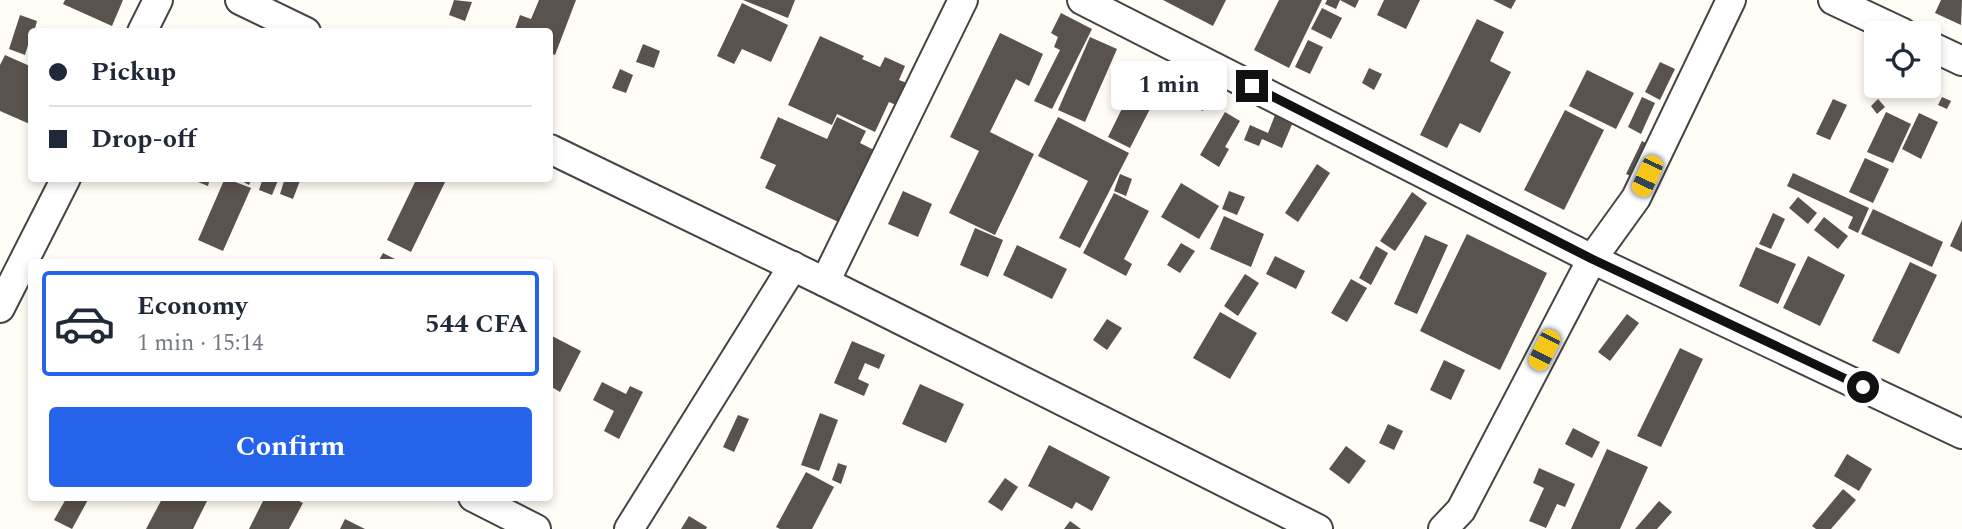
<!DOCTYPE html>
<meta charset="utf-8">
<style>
body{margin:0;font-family:Spectral,serif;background:#f6f6f7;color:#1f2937;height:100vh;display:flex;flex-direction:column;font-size:26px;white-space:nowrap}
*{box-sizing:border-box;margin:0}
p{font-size:23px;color:#747a83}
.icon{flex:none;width:38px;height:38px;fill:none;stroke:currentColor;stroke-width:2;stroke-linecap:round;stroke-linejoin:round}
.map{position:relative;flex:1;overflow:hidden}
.drawer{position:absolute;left:28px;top:259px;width:525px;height:242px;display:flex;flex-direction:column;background:#fff;border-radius:7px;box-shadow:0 4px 10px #0003}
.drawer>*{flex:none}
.banner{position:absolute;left:28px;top:28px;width:525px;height:154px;border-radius:7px;box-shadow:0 4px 10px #0003;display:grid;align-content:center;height:154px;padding:0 21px;background:#fff}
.controls{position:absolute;left:1864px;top:21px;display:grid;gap:14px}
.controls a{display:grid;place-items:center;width:77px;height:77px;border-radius:7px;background:#fff;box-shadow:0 4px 10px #0003;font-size:35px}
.end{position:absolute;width:32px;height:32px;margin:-16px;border:9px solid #111;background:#fff;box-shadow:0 0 0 4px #fff}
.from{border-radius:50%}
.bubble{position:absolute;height:49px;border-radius:7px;background:#fff;box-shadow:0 4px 10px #0003;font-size:23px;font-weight:700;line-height:49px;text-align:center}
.car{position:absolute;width:21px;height:42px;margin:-21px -10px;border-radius:9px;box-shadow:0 0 5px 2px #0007;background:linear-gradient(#f5c518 24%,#345 0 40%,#f5c518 0 76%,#345 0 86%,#f5c518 0)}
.banner b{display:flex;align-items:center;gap:24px;height:66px;font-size:26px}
.banner b+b{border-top:2px solid #e0e1e3}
.banner i{width:18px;height:18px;background:#1f2937}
ul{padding:12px 0 0;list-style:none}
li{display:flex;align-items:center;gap:21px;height:105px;margin:0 14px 10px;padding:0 7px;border:4px solid transparent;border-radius:7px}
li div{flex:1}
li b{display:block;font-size:26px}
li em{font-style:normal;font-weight:700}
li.on{border-color:#2563eb}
li>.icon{width:63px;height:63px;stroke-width:1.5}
.primary-button{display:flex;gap:14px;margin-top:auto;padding:14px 21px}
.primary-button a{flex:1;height:80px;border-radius:7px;background:#2563eb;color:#fff;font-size:28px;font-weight:700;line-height:80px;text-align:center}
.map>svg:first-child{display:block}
.building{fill:#5a524d}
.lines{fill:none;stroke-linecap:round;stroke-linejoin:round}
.minor-casing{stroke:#444;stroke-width:32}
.minor{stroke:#fff;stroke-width:28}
.route{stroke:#111;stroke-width:9}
</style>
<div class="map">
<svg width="1962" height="529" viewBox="0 0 1962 529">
<rect width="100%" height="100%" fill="#fffdf5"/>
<g class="building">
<polygon points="65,0 123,0 112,26 63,4"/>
<polygon points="454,0 472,2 465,21 449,15"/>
<polygon points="539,0 576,0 555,55 550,53 550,32 514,32 520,15 531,19"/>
<polygon points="743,0 795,0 788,18"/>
<polygon points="1163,0 1226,0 1213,26"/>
<polygon points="1279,0 1322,0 1289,68 1254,50"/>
<polygon points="1327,0 1359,0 1355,8 1340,0 1336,9 1325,4"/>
<polygon points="1384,0 1420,0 1406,29 1377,15"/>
<polygon points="1493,0 1516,0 1511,9"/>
<polygon points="1941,0 1962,0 1961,25 1935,13"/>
<polygon points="742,3 788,25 771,62 742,49 734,64 717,56"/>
<polygon points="1322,8 1342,18 1331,39 1311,29"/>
<polygon points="1061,13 1092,29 1052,109 1034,101 1060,50 1054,47 1058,37 1051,33"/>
<polygon points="20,15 37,21 34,32 32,32 25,55 9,49"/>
<polygon points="1477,19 1504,32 1490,61 1511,72 1480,133 1460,123 1447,148 1420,135"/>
<polygon points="1000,33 1043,54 1029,86 1016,79 990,132 1034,154 995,235 949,213 979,151 950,137"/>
<polygon points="820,36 864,56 862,59 880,67 885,57 905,66 899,80 907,83 896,105 889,102 875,132 837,114 832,125 788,105"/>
<polygon points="1090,37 1117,49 1085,122 1058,110"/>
<polygon points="1308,40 1323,47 1310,74 1295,67"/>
<polygon points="643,44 660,51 654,68 636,62"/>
<polygon points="5,55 32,67 32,125 0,111 0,65"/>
<polygon points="1660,62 1675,69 1660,100 1645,92"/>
<polygon points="1144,64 1182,83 1169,108 1154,101 1130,148 1108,137"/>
<polygon points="1369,68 1382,74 1374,90 1362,83"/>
<polygon points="620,69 633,75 626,93 612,88"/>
<polygon points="1587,70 1634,93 1616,129 1569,106"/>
<polygon points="1193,91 1208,99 1203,111 1187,103"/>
<polygon points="1642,97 1655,103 1641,134 1628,127"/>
<polygon points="1942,97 1951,101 1947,109 1938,105"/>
<polygon points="1833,99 1847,105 1830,140 1816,134"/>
<polygon points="1878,99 1885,107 1877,114 1871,106"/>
<polygon points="1565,110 1604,130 1564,210 1524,190"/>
<polygon points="1225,112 1240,121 1225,147 1229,149 1219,167 1200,155"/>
<polygon points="1886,112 1911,124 1893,163 1867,152"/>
<polygon points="1919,113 1938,122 1921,159 1902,149"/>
<polygon points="1275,115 1293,122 1282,148 1262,139 1259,146 1244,140 1250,125 1268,133"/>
<polygon points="778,117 827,139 837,117 866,131 860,143 874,150 845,225 765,188 776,165 760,158"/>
<polygon points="1058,117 1129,153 1080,248 1059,238 1088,181 1038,156"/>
<polygon points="1642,141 1653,147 1637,179 1626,174"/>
<polygon points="1865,158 1889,169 1873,203 1849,192"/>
<polygon points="1317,164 1330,173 1298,222 1285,213"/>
<polygon points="1793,173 1869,208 1858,233 1848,228 1853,217 1787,186"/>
<polygon points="1120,174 1132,179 1126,196 1114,191"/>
<polygon points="188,178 210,178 208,186"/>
<polygon points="225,178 251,188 223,251 198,240"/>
<polygon points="236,178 252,178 249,185"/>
<polygon points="263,178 279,178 272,195 259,190"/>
<polygon points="285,178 301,178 293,199 280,194"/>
<polygon points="417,178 447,178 411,252 387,240"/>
<polygon points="1181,183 1219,206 1199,239 1161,217"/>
<polygon points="903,191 932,204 918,237 888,224"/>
<polygon points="1229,191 1245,197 1237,215 1222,209"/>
<polygon points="1412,192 1427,203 1395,251 1380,241"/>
<polygon points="1114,193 1149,211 1124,259 1132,264 1126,276 1083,253"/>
<polygon points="1798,197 1817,213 1808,224 1789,208"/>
<polygon points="1873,209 1943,242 1932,267 1861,234"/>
<polygon points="1773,213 1785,219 1771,249 1759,244"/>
<polygon points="1224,216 1264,234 1251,267 1210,249"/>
<polygon points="1824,217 1848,236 1838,249 1814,230"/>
<polygon points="1962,220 1962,252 1950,246"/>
<polygon points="975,228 1003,240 988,277 960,265"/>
<polygon points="1467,234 1547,273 1500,370 1420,331"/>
<polygon points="1425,235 1448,245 1417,314 1394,304"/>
<polygon points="1181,243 1195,251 1180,273 1167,265"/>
<polygon points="1017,245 1067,269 1052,299 1003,275"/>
<polygon points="1376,246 1388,253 1371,285 1359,278"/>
<polygon points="1756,247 1796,264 1778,304 1739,286"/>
<polygon points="383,253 401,262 378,262"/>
<polygon points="1275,256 1305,271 1296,289 1266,274"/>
<polygon points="1808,256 1845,275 1820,326 1783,308"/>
<polygon points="1910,262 1937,275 1899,354 1872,341"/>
<polygon points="1245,274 1259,283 1238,316 1224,306"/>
<polygon points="1351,279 1367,288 1347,322 1331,313"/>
<polygon points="1220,312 1257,333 1230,379 1193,358"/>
<polygon points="1627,314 1639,323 1610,361 1598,352"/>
<polygon points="1107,319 1122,328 1107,350 1093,340"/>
<polygon points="550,335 581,351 560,392 550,386"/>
<polygon points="852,341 885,355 879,369 865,363 858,379 869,384 864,396 834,383"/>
<polygon points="1680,348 1703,359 1661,447 1637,436"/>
<polygon points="1444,360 1465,370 1451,400 1430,390"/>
<polygon points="602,382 626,394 630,386 643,392 619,439 604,431 614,411 593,400"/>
<polygon points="920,384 964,404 946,443 902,424"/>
<polygon points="820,413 838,420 819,471 801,465"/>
<polygon points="738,415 749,419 734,452 723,447"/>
<polygon points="1388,424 1403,431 1394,450 1379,443"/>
<polygon points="1573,428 1600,442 1592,458 1565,444"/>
<polygon points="1049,445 1110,477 1092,511 1076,502 1072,509 1028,486"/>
<polygon points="1346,446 1366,461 1349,484 1329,469"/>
<polygon points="1607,449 1648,467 1620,529 1571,529"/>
<polygon points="1847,454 1872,469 1859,491 1834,476"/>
<polygon points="838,463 847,466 841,484 832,480"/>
<polygon points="1539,468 1575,484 1565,507 1557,504 1546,528 1529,521 1544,488 1533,483"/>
<polygon points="806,472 834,487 812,529 780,529 776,527"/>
<polygon points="1005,478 1018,487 1002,511 988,502"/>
<polygon points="1843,489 1856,500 1831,529 1816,529 1812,526"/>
<polygon points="67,497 89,498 72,529 54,520"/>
<polygon points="163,497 209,497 193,529 146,529"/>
<polygon points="265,497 291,497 303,503 289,529 249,529"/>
<polygon points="1659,501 1672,512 1657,529 1635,529"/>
<polygon points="689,516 707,527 706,529 681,529"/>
<polygon points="345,519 365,529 340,529"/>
<polygon points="1070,521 1081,529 1064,529"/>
</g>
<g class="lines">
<g class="minor-casing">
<g id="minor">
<polyline points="240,0 306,32"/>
<polyline points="1082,0 1592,259 1962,434"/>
<polyline points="1833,0 1903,33"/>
<polyline points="142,32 158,0"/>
<polyline points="1928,45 1962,61"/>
<polyline points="550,149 825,282 1318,529"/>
<polyline points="825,282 963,0"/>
<polyline points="0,308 66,178"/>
<polyline points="473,497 536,529"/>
<polyline points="629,529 793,266"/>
<polyline points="1443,529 1461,510 1592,259 1636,198 1731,0"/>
</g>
</g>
<use href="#minor" class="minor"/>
</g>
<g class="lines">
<polyline class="route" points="1252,86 1592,259 1863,387"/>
</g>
</svg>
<div class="controls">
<a><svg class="icon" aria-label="locate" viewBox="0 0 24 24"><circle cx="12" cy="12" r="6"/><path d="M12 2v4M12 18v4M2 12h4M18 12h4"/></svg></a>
</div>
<i class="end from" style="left:1863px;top:387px"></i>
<i class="end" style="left:1252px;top:86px"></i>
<div class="bubble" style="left:1111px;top:61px;width:116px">1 min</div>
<i class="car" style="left:1647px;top:176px;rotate:205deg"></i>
<i class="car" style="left:1544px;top:350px;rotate:207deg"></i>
<div class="banner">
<b><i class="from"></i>Pickup</b>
<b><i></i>Drop-off</b>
</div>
<section class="drawer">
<ul>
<li class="on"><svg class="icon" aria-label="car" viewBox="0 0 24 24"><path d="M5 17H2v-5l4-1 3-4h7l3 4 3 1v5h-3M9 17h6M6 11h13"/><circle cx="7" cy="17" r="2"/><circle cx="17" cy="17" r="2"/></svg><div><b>Economy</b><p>1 min · 15:14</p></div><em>544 CFA</em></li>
</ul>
<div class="primary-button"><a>Confirm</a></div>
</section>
</div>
